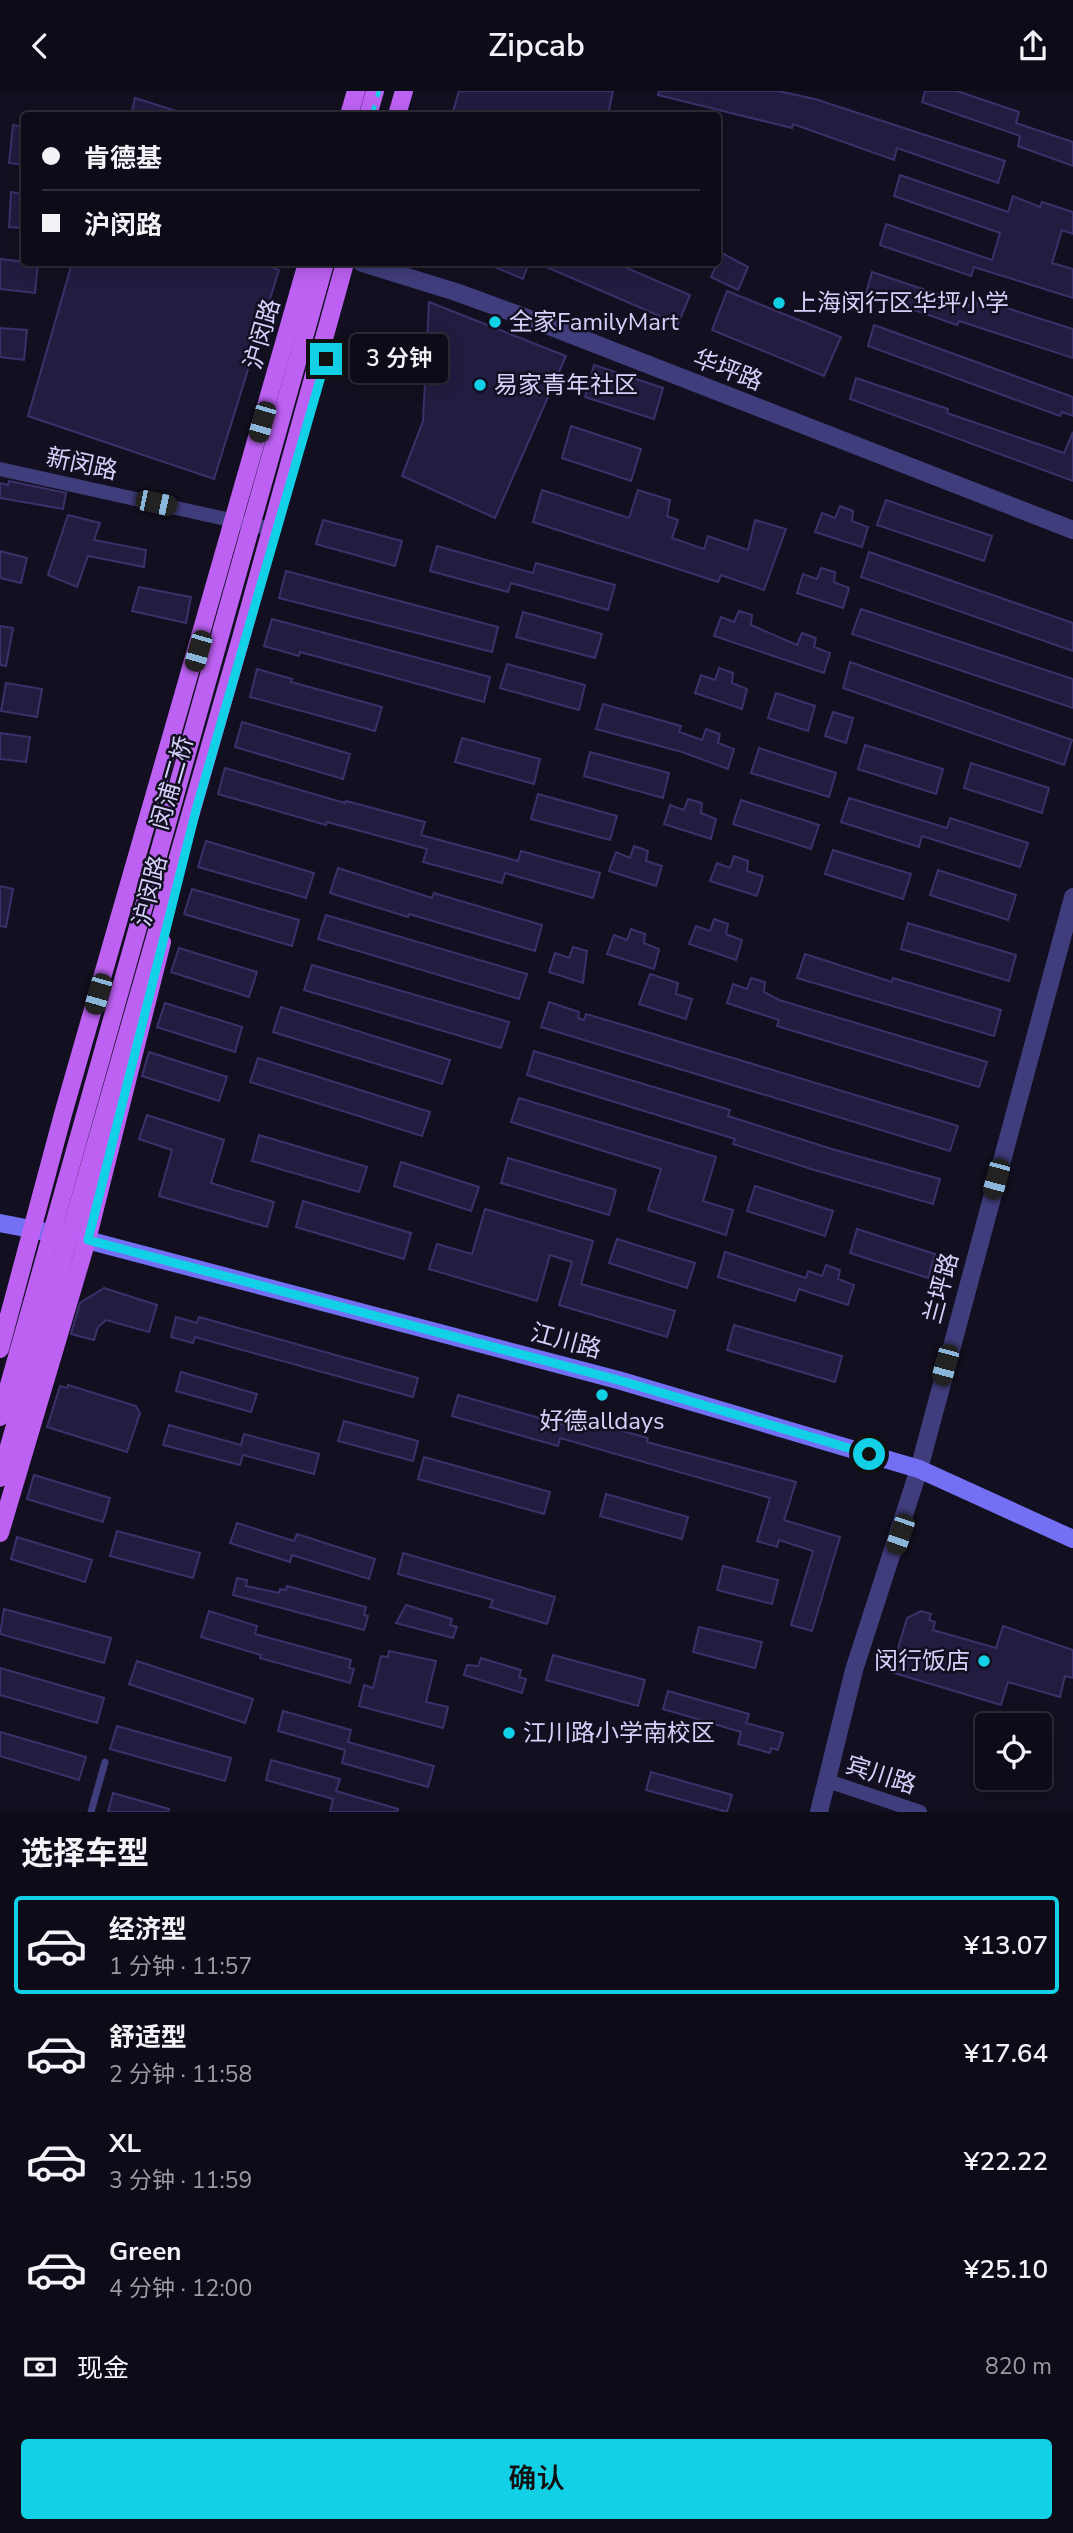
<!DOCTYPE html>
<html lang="zh">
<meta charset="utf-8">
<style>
body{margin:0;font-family:"Nunito Sans","Noto Sans SC",sans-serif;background:#1c1925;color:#f1f3f6;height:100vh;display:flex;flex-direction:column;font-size:26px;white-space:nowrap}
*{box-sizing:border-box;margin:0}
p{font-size:23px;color:#9b9ba2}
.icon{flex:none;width:38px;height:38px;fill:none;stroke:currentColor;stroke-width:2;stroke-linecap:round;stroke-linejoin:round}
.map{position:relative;height:1721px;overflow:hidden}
.sheet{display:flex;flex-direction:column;background:#0e0b18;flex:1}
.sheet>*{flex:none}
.guide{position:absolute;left:21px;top:21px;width:700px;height:154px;border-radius:7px;box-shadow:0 4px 18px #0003,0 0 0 2px #2e2b37;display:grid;align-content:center;height:154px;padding:0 21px;background:#0e0b18}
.fabs{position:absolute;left:975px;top:1622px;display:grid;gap:14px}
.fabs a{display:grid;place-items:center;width:77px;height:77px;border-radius:7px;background:#0e0b18;box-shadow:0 4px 18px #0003,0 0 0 2px #2e2b37;font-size:35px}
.end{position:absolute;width:32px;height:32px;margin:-16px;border:9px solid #12d1e7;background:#111;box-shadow:0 0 0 4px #111}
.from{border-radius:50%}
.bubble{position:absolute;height:49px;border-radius:7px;background:#0e0b18;box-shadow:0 4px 18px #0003,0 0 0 2px #2e2b37;font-size:23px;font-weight:600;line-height:49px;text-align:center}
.car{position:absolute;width:21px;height:42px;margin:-21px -10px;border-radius:9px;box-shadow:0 0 5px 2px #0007;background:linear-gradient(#222 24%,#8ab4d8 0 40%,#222 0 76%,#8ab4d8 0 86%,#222 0)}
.guide b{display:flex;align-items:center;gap:24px;height:66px;font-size:26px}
.guide b+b{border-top:2px solid #2e2b37}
.guide i{width:18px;height:18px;background:#f1f3f6}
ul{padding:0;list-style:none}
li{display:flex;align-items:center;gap:21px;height:98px;margin:0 14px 10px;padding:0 7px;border:4px solid transparent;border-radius:7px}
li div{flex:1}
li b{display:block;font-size:26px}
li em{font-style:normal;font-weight:600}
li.selected{border-color:#12d1e7}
li>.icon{width:63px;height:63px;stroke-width:1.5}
h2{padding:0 21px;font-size:32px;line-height:84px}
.pay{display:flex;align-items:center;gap:18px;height:77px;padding:0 21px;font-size:26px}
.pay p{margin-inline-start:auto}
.primary-button{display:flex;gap:14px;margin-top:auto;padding:14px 21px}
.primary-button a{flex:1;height:80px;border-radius:7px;background:#12d1e7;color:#111;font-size:28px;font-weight:600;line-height:80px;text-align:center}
header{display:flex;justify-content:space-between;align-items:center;height:91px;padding:0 21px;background:#0e0b18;font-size:32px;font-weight:600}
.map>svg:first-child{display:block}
.building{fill:#241c40;stroke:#3c306a;stroke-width:2}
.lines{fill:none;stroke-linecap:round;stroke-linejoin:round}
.service{stroke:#403d7c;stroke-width:7}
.minor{stroke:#403d7c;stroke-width:14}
.tertiary{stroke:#403d7c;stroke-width:18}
.secondary{stroke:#7470f4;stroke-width:18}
.primary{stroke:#bd61f3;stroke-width:18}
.rail{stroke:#12d1e7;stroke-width:4.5;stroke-dasharray:10 9;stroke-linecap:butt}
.primary-bridge{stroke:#bd61f3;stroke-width:18}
.route{stroke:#12d1e7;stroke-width:9}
.poi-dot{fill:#12d1e7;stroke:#120f20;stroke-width:2.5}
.labels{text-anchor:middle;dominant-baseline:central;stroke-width:5;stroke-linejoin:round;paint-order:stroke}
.poi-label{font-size:24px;fill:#d6d1fb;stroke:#120f20;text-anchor:start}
.street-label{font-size:24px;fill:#d6d1fb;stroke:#120f20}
</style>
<header><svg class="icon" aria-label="back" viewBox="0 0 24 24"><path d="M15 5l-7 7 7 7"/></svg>Zipcab<svg class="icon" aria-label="share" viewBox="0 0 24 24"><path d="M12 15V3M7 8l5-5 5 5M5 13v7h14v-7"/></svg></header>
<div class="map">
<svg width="1073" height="1721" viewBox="0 0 1073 1721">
<rect width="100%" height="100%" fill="#120f20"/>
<g class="building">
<polygon points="459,0 613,0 608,24 452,24"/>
<polygon points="659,0 778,0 815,8 1005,70 998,92 897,57 894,69 793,33 792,37 658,4"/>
<polygon points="925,0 957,0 1019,21 1016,32 1073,51 1073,75 1018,55 1020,45 922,11"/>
<polygon points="135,7 183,22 182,24 131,24"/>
<polygon points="13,34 24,36 24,74 9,72"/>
<polygon points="900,84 1008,121 1013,105 1040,116 1042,111 1073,121 1073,143 1062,139 1052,172 1073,178 1073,207 974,176 971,185 880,154 886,133 992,169 1000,142 894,105"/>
<polygon points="11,101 24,103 24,137 9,136"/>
<polygon points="722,162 748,176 738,199 711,186"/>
<polygon points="0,168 38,172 35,202 0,198"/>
<polygon points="72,172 257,172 279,179 214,388 28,325"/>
<polygon points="485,172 529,172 523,188"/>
<polygon points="537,172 615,172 690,204 678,233"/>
<polygon points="872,181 976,216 978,208 1073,238 1073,267 959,230 957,234 866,202"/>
<polygon points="727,200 841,246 824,285 712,239"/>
<polygon points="429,211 566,265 495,427 402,385 423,330"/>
<polygon points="874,234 1073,306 1073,325 1062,321 1060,325 868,255"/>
<polygon points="0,237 27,239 24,269 0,266"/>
<polygon points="594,274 663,297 654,328 585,306"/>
<polygon points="856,287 948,318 947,322 1064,362 1073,341 1073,390 850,308"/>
<polygon points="571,335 641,358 631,390 562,367"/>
<polygon points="9,390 66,402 63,418 0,407 0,392 8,394"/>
<polygon points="542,399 629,427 638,399 670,409 667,425 678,429 672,447 704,458 708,445 748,459 755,429 786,438 764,499 721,484 718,491 533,431"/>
<polygon points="886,409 992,445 984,470 877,434"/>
<polygon points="840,415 853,420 852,430 868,436 862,456 815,441 822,422 835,427"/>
<polygon points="68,424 100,432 94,449 146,459 144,476 88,465 77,496 48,484"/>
<polygon points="323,429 402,450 395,475 316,453"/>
<polygon points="437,455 533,482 536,472 615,494 608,519 511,492 508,501 430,480"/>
<polygon points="0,460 27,467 21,492 0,487"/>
<polygon points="869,461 1073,532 1073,560 861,486"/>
<polygon points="821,477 835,481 834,491 849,497 843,517 797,502 803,483 817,488"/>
<polygon points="286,480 498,536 492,561 279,507"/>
<polygon points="139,496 191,506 186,532 132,520"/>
<polygon points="861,518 1073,588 1073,617 852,543"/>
<polygon points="739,520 752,524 751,534 797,554 802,542 816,547 814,556 830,562 824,582 714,545 721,526 734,531"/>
<polygon points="523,521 602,543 595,567 516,546"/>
<polygon points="272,528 490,586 484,611 300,561 299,565 264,555"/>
<polygon points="0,535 13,537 6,575 0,574"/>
<polygon points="850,571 1072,649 1064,674 843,597"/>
<polygon points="507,573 585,594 579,619 500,597"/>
<polygon points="719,577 733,582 732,592 747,598 742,618 695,602 701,584 715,589"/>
<polygon points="257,578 292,588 291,591 382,616 375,640 250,606"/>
<polygon points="6,592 42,598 37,626 1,620"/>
<polygon points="776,602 815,615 808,640 768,627"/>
<polygon points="603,613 681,635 679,641 702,649 706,638 720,643 718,652 734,658 728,678 682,661 596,638"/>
<polygon points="833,621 853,627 846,652 825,645"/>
<polygon points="242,631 350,663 343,688 235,656"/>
<polygon points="0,642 30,646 26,671 0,668"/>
<polygon points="462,647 540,668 534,693 455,671"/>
<polygon points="865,654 943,678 936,703 858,678"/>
<polygon points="759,657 836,682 829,706 751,682"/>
<polygon points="590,661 669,682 663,707 584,685"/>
<polygon points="971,672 1049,697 1042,722 964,697"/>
<polygon points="225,677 345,712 346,710 425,731 421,744 518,770 521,760 600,782 593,807 505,782 502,792 423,771 427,758 327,731 326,734 218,703"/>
<polygon points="538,703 617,725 610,749 531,728"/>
<polygon points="849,707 947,737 950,727 1028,752 1020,776 922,745 919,756 841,731"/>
<polygon points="688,708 702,712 701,722 716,728 711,748 664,733 670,714 684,719"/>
<polygon points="741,709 819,734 811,758 733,733"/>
<polygon points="206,750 314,782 306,807 198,776"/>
<polygon points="634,755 648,760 646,770 662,775 656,795 609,780 616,761 630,767"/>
<polygon points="833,759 911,783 903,808 825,783"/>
<polygon points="734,765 748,770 747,780 763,785 757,805 710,790 717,772 730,777"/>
<polygon points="338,777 432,807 434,802 542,834 535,860 409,823 408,826 330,802"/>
<polygon points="938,779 1016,804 1008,829 930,804"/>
<polygon points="0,795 13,798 6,836 0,835"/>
<polygon points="192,798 299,829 292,855 184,823"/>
<polygon points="326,824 527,883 519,908 318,848"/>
<polygon points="714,828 728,833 726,843 742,849 736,869 689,853 696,835 710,840"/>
<polygon points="908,832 1016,864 1009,890 901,858"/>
<polygon points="631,838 645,843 644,852 659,858 654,878 607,863 614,844 627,849"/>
<polygon points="573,856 587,860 583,892 549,881 555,862 569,867"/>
<polygon points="179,857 257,881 249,906 171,881"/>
<polygon points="805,863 892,891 893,887 1001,919 994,945 797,887"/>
<polygon points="312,874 509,931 501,957 304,899"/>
<polygon points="650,883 678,892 676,903 692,908 686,928 639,913"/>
<polygon points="751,887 765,891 764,901 779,909 987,971 979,996 777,935 779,929 727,912 733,893 747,898"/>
<polygon points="549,911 579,921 578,927 584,929 586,923 637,938 958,1035 950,1060 541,936"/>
<polygon points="165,912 242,936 235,961 157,936"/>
<polygon points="281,916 450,969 442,993 273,941"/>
<polygon points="534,960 730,1019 728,1025 832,1058 940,1088 933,1113 811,1078 733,1053 735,1048 527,984"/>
<polygon points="149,961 227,986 219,1010 142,985"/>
<polygon points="258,967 430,1021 422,1045 250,991"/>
<polygon points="519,1007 716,1066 703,1110 733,1119 726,1144 648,1119 661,1078 511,1031"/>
<polygon points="147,1024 224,1049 211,1092 274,1111 267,1136 159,1105 172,1059 139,1048"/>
<polygon points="259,1044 367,1076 359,1101 252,1070"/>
<polygon points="508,1067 616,1099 609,1124 501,1092"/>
<polygon points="401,1071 479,1096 471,1120 394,1095"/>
<polygon points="755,1095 833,1120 825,1145 747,1120"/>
<polygon points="303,1110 411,1142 404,1168 296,1136"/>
<polygon points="485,1118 593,1150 581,1193 675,1220 667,1246 559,1214 572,1171 550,1164 537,1210 429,1178 437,1153 472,1163"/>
<polygon points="857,1138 935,1163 928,1187 850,1162"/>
<polygon points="617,1148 695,1172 687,1197 609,1172"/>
<polygon points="725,1161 806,1187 808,1180 822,1185 826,1174 840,1179 838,1188 854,1194 848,1214 799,1198 795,1210 718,1186"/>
<polygon points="104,1197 157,1214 149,1241 106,1229 98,1236 94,1249 71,1243 80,1212"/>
<polygon points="176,1226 197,1232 199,1226 418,1287 413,1306 195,1246 193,1252 171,1246"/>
<polygon points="734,1234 842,1265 835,1291 727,1259"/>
<polygon points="181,1281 257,1303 251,1321 176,1300"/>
<polygon points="68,1294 136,1315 140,1322 127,1361 47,1336 60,1295 67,1297"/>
<polygon points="458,1304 564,1334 567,1325 648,1347 647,1351 796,1391 784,1429 840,1446 812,1540 791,1534 813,1460 779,1449 777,1456 757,1450 770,1407 560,1347 558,1355 452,1325"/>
<polygon points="344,1330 418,1350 413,1370 338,1350"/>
<polygon points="169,1334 241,1354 244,1343 319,1363 314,1383 243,1364 240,1374 163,1354"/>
<polygon points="424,1366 550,1401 544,1423 418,1388"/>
<polygon points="34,1384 110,1407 103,1431 27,1408"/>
<polygon points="606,1403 688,1426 682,1448 600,1425"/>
<polygon points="237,1432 294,1450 297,1443 375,1468 369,1488 292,1464 290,1471 230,1452"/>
<polygon points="117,1440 200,1462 193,1487 110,1465"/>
<polygon points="17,1446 92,1469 85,1491 11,1468"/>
<polygon points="403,1462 555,1506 547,1533 490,1516 493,1509 398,1483"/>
<polygon points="723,1475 778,1489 772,1513 717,1499"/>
<polygon points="237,1487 247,1489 246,1495 279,1502 280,1498 286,1499 287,1495 366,1516 364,1524 368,1525 364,1539 233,1504"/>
<polygon points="406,1514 452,1528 450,1534 457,1536 453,1547 396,1532"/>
<polygon points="4,1518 111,1547 104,1572 0,1543"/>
<polygon points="209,1520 257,1535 255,1543 351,1569 349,1577 354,1578 350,1592 260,1567 261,1564 201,1546"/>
<polygon points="921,1520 931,1523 929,1529 935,1531 933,1539 996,1557 1003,1535 1073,1559 1073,1587 1065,1585 1060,1606 1008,1591 1001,1614 891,1581 907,1527"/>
<polygon points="699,1536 762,1551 755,1577 693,1561"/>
<polygon points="389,1560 436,1570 426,1611 448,1616 443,1637 359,1615 364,1594 373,1597 381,1565 388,1566"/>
<polygon points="553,1564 645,1589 638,1615 546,1589"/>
<polygon points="481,1567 521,1579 519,1586 526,1588 522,1602 464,1584 467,1574 478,1575"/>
<polygon points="137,1570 253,1608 245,1632 129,1593"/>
<polygon points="0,1577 104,1607 97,1632 0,1604"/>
<polygon points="668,1600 749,1623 746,1632 783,1642 778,1659 771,1657 770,1662 738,1653 741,1641 663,1618"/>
<polygon points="283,1620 351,1639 348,1651 434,1675 428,1696 342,1672 345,1659 278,1640"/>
<polygon points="117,1635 231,1667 225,1690 110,1658"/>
<polygon points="0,1641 86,1666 79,1689 0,1665"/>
<polygon points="271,1669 340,1688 336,1700 398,1718 397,1721 330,1721 333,1708 266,1689"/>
<polygon points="651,1681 732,1704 727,1721 646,1699"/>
<polygon points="113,1702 169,1718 168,1721 108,1721"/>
</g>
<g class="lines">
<polyline class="service" points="91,1721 105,1671"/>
<g class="minor">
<polyline points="0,378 262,436"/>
<polyline points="828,1690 920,1721"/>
</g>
<g class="tertiary">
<polyline points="362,172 456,201 549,235 1073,439"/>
<polyline points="819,1721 854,1579 919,1378 1073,806"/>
</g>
<polyline class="secondary" points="0,1132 87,1149 618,1289 919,1378 1073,1448"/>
<g class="primary">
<polyline points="349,24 356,0"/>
<polyline points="368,24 375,0"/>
<polyline points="397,24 404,0"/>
<polyline points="0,1258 63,1023 307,172"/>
<polyline points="0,1442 87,1149 162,851"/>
</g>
<g class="rail">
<polyline points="372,24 379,0"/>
<polyline points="0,1372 120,957 340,172"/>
</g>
<g class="primary-bridge">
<polyline points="0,1326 325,172"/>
<polyline points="0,1387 241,547 345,172"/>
</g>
</g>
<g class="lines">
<polyline class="route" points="326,268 196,719 88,1149 618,1289 869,1363"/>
</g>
<g class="poi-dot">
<circle cx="779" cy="212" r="7"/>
<circle cx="495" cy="231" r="7"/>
<circle cx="480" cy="294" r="7"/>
<circle cx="602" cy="1304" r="7"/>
<circle cx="984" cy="1570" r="7"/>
<circle cx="509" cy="1642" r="7"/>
</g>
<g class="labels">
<g class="poi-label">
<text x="793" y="212">上海闵行区华坪小学</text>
<text x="509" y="231">全家FamilyMart</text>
<text x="494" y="294">易家青年社区</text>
<text x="602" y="1330" text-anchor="middle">好德alldays</text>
<text x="970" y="1570" text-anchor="end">闵行饭店</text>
<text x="523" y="1642">江川路小学南校区</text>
</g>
<g class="street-label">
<text transform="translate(262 243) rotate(-74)">沪闵路</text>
<text transform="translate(728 279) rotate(21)">华坪路</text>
<text transform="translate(82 373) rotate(12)">新闵路</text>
<text transform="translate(172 692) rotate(-74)">闵浦二桥</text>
<text transform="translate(150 800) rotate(-76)">沪闵路</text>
<text transform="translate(941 1197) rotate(-75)">兰坪路</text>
<text transform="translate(566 1250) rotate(15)">江川路</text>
<text transform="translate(881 1684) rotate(18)">宾川路</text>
</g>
</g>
</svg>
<div class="fabs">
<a><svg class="icon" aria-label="locate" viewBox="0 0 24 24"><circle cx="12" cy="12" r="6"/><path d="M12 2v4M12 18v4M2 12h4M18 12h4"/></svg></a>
</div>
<i class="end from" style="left:869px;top:1363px"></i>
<i class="end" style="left:326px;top:268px"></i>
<div class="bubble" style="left:350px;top:243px;width:98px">3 分钟</div>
<i class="car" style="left:262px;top:331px;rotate:196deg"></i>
<i class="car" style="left:156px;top:412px;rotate:102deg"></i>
<i class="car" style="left:198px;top:560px;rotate:196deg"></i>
<i class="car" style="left:98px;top:903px;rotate:196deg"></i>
<i class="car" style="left:996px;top:1088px;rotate:195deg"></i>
<i class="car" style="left:945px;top:1274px;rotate:195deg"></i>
<i class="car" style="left:900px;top:1443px;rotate:199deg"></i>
<div class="guide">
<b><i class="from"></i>肯德基</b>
<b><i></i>沪闵路</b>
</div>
</div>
<section class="sheet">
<h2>选择车型</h2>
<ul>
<li class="selected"><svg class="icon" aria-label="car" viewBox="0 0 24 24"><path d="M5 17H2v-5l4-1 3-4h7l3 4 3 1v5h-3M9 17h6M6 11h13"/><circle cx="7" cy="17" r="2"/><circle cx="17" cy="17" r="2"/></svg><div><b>经济型</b><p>1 分钟 · 11:57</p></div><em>¥13.07</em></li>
<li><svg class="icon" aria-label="car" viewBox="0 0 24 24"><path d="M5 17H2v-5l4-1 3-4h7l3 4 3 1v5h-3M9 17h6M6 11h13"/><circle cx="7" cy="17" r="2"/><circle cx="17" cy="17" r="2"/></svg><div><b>舒适型</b><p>2 分钟 · 11:58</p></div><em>¥17.64</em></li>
<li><svg class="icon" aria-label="car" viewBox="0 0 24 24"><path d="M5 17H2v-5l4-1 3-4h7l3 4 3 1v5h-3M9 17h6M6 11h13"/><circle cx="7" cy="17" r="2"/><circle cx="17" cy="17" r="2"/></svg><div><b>XL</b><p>3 分钟 · 11:59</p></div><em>¥22.22</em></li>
<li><svg class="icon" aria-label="car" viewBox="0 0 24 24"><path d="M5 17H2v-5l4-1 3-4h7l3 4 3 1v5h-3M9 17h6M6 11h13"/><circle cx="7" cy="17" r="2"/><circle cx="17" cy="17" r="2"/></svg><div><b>Green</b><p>4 分钟 · 12:00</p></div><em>¥25.10</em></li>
</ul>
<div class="pay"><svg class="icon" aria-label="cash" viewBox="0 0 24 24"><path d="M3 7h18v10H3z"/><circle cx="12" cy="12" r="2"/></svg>现金<p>820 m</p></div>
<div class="primary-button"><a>确认</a></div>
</section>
